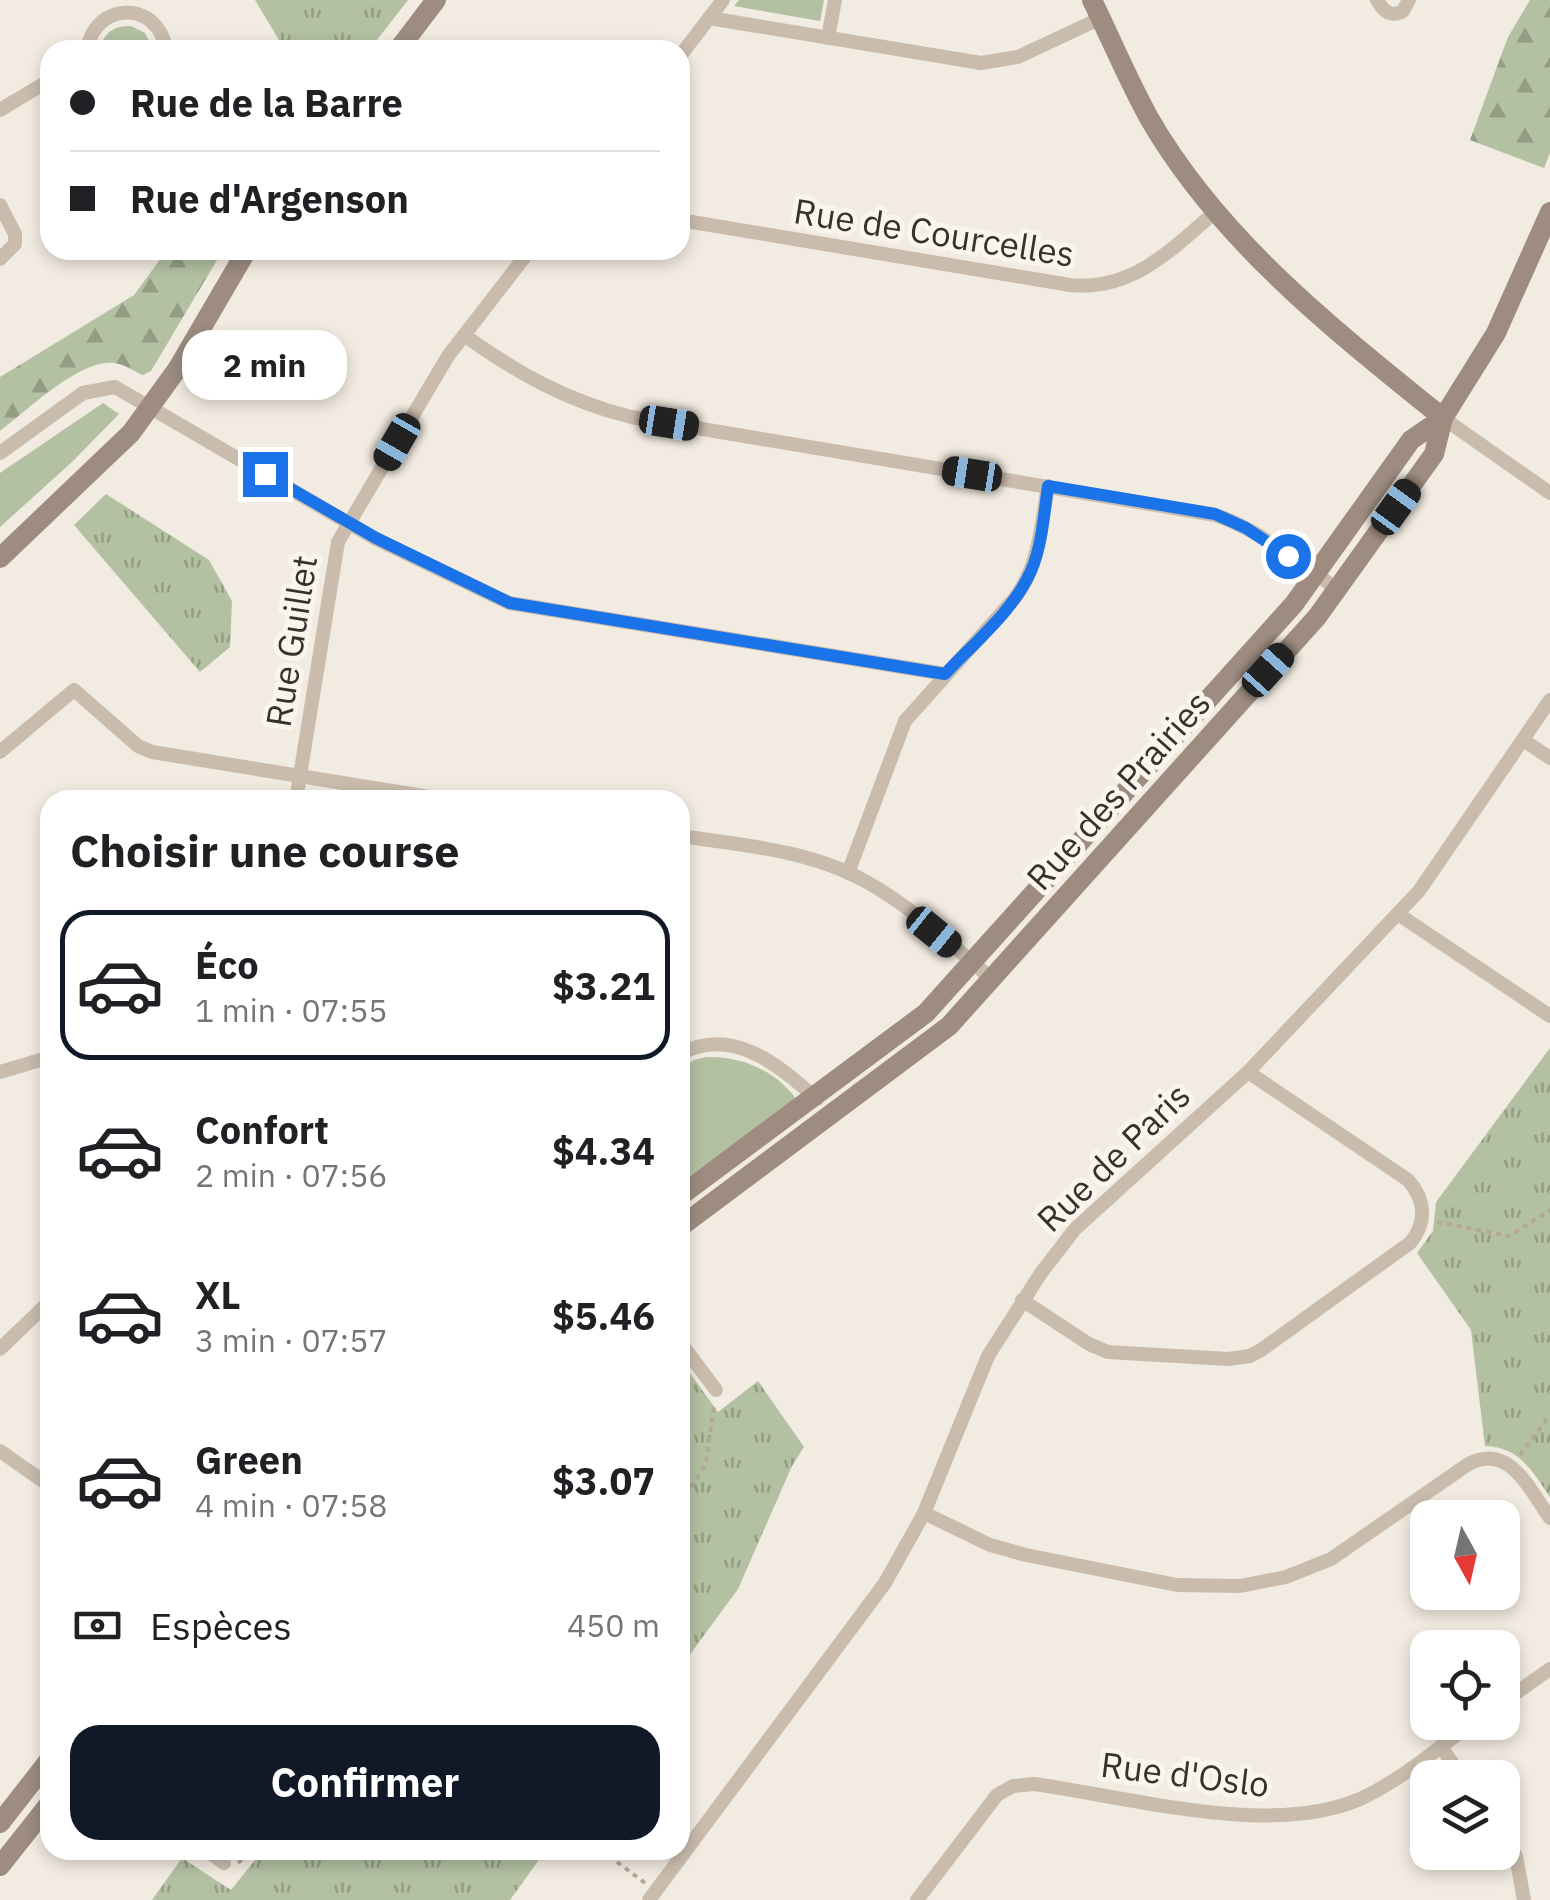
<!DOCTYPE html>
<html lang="fr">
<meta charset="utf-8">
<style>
body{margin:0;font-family:"IBM Plex Sans",sans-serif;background:#f6f6f6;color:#202124;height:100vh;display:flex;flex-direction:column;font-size:38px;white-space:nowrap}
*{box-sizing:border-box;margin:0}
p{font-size:32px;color:#757577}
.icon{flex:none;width:55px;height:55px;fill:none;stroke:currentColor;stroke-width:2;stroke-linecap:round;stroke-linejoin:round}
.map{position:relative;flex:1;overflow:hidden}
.sheet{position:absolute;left:40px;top:790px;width:650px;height:1070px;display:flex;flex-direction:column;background:#fff;border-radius:30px;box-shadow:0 5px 15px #0003}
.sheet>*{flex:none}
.hud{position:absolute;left:40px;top:40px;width:650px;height:220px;border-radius:30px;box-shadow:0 5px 15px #0003;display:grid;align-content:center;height:220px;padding:0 30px;background:#fff}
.needle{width:65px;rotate:172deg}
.controls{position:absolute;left:1410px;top:1500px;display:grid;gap:20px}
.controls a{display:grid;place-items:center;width:110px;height:110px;border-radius:20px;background:#fff;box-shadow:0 5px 15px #0003;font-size:50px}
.end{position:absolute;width:45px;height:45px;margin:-22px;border:12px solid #1a73e8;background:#fff;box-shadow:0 0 0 5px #fff}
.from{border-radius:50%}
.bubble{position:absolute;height:70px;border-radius:30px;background:#fff;box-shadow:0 5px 15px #0003;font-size:32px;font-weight:800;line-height:70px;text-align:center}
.car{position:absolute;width:30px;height:60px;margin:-30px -15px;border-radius:12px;box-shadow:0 0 8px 2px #0007;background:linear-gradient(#222 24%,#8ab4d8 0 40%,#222 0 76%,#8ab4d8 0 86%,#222 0)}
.hud b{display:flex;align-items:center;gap:35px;height:95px;font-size:38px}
.hud b+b{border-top:2px solid #e0e0e0}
.hud i{width:25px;height:25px;background:#202124}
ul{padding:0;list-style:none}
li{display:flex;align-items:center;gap:30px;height:150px;margin:0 20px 15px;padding:0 10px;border:5px solid transparent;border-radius:30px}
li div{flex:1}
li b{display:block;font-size:38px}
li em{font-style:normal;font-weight:800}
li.on{border-color:#111827}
li>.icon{width:90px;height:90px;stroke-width:1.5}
h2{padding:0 30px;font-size:45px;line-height:120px}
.pay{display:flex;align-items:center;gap:25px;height:110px;padding:0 30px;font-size:38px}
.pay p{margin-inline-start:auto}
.action{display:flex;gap:20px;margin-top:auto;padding:20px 30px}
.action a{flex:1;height:115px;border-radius:30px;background:#111827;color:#fff;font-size:40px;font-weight:800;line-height:115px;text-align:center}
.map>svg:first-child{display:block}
.grass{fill:#b3c0a2}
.forest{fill:url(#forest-firs)}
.park{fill:url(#park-tufts)}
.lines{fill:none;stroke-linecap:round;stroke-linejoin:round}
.path{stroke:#b5a798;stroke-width:4;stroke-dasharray:5 5;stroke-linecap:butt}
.street{stroke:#c9bcad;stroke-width:14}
.secondary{stroke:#9d8c7f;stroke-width:20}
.route{stroke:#1a73e8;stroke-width:12}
.labels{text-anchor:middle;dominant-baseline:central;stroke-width:10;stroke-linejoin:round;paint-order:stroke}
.street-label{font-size:35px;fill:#38312b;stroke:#f9f5ed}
</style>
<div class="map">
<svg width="1550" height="1900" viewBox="0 0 1550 1900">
<defs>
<pattern id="forest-firs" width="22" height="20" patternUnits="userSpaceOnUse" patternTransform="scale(2.5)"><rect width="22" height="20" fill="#b3c0a2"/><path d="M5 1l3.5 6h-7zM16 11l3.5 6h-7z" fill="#939d84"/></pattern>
<pattern id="park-tufts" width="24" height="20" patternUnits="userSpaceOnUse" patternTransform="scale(2.5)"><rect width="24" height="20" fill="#b3c0a2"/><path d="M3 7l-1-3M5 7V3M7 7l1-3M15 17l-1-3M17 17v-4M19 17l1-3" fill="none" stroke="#939d84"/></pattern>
</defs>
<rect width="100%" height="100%" fill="#f2ebe1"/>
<g class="grass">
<polygon points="739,0 824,0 820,21 734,6"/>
<path d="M131,26L145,33L154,50H99C104,33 113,25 131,26Z"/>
<polygon points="103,403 119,414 72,462 0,527 0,473"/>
<path d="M706,1057C741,1056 775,1070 796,1099L680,1183V1070L694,1060Z"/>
</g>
<g class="forest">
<polygon points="1530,0 1550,0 1550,153 1544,168 1470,140 1508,37"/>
<path d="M167,250H223L151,371L143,375C133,371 125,364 114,363C79,359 27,411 0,431V377L134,295Z"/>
</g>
<g class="park">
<polygon points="255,0 408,0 369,50 285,50"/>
<polygon points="106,494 209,560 232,601 230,647 200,672 74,525"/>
<path d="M1550,1048V1497C1532,1471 1520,1447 1485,1446L1471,1330L1417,1253L1433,1231L1436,1202Z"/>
<polygon points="687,1369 718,1412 758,1381 804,1447 792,1466 738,1589 680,1668 680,1374"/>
<polygon points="263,1850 546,1850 510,1900 152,1900 182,1858 231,1890"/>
</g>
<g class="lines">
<g class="path">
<polyline points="1437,1222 1510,1236 1550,1210"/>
<polyline points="1520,1455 1550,1415"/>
<polyline points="680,1504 706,1464 714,1405"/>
<polyline points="601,1850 645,1883"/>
<polyline points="238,1863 253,1850"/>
</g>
<g class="street">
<path d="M1377,0C1383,11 1391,18 1403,11L1409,0"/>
<polyline points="709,18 981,63 1018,57 1101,18"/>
<polyline points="828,38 835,0"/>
<path d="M87,50C95,0 159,0 166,50"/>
<polyline points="680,56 723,0"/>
<polyline points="0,110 50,80"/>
<polyline points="0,205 15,234 15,244 0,259"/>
<path d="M680,220L1070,285C1133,291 1172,249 1216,211"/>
<path d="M464,335C517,373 567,401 631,417L1215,515C1251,526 1308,566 1337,590"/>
<polyline points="1443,418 1550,493"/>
<polyline points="0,453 83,393 115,387 376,539 509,603 945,674"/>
<polyline points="1523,740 1550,758"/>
<polyline points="0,752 74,690 138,746 152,752 448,800"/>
<polyline points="296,800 338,542 448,356 530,250"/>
<path d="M680,836C742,845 809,850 865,881C911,906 953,946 993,980"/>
<path d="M848,873L905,721L1014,599C1039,567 1041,526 1048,486"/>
<polyline points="1398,914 1550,1016"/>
<path d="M680,1054C733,1025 779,1066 817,1099"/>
<polyline points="0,1072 50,1057"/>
<path d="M1022,1300L1089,1344L1108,1352L1228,1359L1250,1356L1261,1350L1410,1243C1427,1223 1426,1200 1408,1180L1248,1072"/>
<polyline points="680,1342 716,1390"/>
<polyline points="0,1349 50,1301"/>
<polyline points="0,1451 50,1486"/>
<path d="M924,1513L990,1545L1026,1555L1177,1585L1240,1586L1286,1577L1331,1559L1467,1465C1509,1441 1529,1489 1550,1518"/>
<polyline points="1502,1703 1550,1669"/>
<polyline points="1441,1746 1462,1778"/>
<polyline points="1502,1834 1516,1856 1524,1900"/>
<polyline points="206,1850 224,1863"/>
<polyline points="649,1900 885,1583 924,1513 988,1356 1041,1273 1075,1229 1248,1072 1419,891 1550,700"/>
<path d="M917,1900L997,1795L1013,1786L1034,1784C1130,1797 1270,1838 1360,1799C1400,1781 1438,1748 1474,1722"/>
</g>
<g class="secondary">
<path d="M1092,0C1111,39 1128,80 1149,118C1220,241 1334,330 1443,418"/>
<polyline points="398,50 436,0"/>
<polyline points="0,558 131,433 178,368 247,250"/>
<polyline points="680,1196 926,1013 1294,604 1411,440 1443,418"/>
<polyline points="680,1227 949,1026 1317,617 1434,454 1443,418 1496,333 1550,212"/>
<polyline points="0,1823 50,1759"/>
<polyline points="0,1866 50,1803"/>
</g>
</g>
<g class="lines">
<path class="route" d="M265,474L376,538L510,603L945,674C974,643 1014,610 1031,571C1042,546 1044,514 1048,486L1215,514L1246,528L1288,556"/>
</g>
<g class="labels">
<g class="street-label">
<text transform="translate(934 232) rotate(9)">Rue de Courcelles</text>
<text transform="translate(291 641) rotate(-81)">Rue Guillet</text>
<text transform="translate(1118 790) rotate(-48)">Rue des Prairies</text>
<text transform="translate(1113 1157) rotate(-44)">Rue de Paris</text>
<text transform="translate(1185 1774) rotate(7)">Rue d'Oslo</text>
</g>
</g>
</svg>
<div class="controls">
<a><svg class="needle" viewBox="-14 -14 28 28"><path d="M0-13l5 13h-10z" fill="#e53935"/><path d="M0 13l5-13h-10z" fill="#757577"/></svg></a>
<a><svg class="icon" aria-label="locate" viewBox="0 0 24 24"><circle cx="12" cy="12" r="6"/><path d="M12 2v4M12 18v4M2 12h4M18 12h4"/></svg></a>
<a><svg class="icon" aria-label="layers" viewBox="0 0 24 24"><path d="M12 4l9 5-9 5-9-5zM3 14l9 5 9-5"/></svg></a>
</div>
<i class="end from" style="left:1288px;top:556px"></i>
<i class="end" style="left:265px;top:474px"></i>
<div class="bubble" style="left:182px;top:330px;width:165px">2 min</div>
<i class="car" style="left:669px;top:423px;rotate:99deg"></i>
<i class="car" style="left:397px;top:442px;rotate:210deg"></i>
<i class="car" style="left:972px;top:474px;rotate:279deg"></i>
<i class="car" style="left:1396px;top:507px;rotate:36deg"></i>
<i class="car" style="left:1268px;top:670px;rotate:42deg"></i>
<i class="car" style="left:934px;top:932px;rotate:129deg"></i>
<div class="hud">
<b><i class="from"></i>Rue de la Barre</b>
<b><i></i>Rue d'Argenson</b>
</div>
<section class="sheet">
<h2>Choisir une course</h2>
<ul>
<li class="on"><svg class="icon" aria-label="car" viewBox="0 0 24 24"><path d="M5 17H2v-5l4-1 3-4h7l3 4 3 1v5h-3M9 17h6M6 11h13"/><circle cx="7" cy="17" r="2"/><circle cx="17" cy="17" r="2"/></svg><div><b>Éco</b><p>1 min · 07:55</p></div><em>$3.21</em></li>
<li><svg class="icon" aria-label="car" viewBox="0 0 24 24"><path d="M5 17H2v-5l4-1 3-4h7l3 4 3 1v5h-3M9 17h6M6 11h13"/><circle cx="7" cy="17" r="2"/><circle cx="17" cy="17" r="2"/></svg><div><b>Confort</b><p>2 min · 07:56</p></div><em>$4.34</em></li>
<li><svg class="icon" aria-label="car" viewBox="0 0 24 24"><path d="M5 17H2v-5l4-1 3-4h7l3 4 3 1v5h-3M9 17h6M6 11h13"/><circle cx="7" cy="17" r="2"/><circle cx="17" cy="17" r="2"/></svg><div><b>XL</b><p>3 min · 07:57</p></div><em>$5.46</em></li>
<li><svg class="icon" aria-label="car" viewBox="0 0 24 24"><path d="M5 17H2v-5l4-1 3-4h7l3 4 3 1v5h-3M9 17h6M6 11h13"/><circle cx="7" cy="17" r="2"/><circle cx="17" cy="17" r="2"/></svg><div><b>Green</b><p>4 min · 07:58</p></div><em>$3.07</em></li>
</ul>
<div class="pay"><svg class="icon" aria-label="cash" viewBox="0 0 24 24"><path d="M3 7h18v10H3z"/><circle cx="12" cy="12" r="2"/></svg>Espèces<p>450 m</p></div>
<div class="action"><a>Confirmer</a></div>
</section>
</div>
